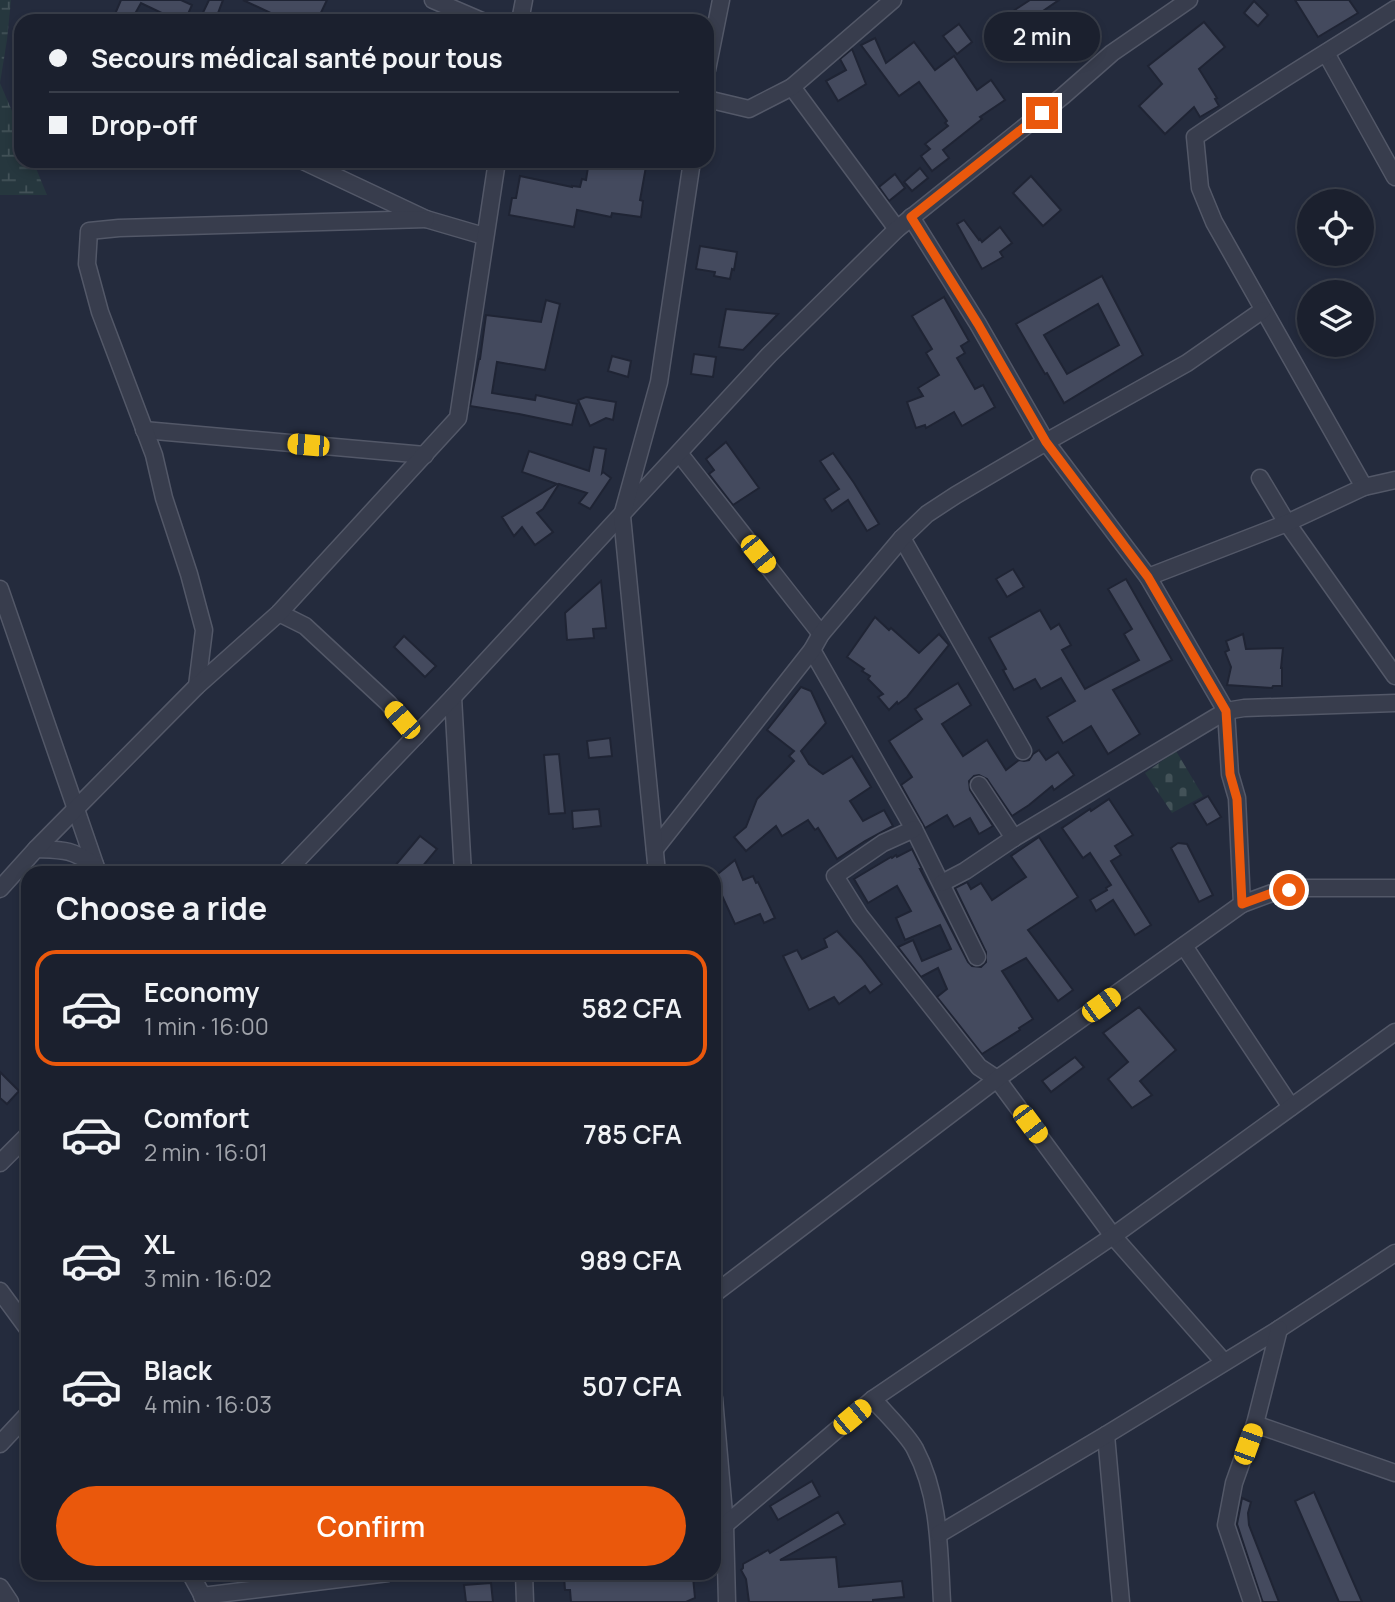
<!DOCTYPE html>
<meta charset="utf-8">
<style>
body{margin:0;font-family:Manrope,sans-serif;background:#242836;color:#f1f3f6;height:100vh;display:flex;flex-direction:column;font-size:26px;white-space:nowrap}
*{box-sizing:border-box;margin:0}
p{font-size:23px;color:#a0a3aa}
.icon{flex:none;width:38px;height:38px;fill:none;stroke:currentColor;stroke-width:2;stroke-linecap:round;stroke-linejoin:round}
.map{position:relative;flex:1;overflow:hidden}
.sheet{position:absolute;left:21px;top:866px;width:700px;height:714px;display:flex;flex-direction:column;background:#1b202e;border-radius:21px;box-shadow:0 4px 10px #0003,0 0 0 2px #393e4a}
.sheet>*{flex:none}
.hud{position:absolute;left:14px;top:14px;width:700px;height:154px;border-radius:21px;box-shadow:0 4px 10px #0003,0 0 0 2px #393e4a;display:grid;align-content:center;height:154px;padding:0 35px;background:#1b202e}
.fabs{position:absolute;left:1297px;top:189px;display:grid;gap:14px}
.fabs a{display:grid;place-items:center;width:77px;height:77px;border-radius:50%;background:#1b202e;box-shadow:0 4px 10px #0003,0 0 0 2px #393e4a;font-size:35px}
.end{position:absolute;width:32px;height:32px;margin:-16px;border:9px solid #ea580c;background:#fff;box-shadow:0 0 0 4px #fff}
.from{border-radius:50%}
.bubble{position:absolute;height:49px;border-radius:24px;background:#1b202e;box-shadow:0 4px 10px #0003,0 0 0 2px #393e4a;font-size:23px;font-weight:600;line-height:49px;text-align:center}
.car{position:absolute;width:21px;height:42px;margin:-21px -10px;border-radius:9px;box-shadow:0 0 5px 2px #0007;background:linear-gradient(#f5c518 24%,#345 0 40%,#f5c518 0 76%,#345 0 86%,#f5c518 0)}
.hud b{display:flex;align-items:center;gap:24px;height:66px;font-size:26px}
.hud b+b{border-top:2px solid #393e4a}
.hud i{width:18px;height:18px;background:#f1f3f6}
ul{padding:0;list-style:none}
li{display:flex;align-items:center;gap:21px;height:116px;margin:0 14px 10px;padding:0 21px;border:4px solid transparent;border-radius:21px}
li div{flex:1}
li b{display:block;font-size:26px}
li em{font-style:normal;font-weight:600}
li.on{border-color:#ea580c}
li>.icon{width:63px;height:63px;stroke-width:1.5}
h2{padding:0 35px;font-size:32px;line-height:84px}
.primary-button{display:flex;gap:14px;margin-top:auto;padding:14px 35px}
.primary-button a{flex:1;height:80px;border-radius:42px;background:#ea580c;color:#fff;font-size:28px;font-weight:600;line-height:80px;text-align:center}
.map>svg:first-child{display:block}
.wetland{fill:url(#wetland-marsh)}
.cemetery{fill:url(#cemetery-stones)}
.building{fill:#444a5e;stroke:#1f2434;stroke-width:2;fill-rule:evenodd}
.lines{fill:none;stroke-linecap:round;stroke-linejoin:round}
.minor-casing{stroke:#535868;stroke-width:19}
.minor{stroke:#383d4d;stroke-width:16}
.route{stroke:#ea580c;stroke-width:9}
</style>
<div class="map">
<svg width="1395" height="1602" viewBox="0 0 1395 1602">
<defs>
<pattern id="wetland-marsh" width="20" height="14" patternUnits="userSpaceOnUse" patternTransform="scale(1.75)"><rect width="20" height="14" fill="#26373e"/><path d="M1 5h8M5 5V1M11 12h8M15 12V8" fill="none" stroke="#435258"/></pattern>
<pattern id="cemetery-stones" width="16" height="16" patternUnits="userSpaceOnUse" patternTransform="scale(1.75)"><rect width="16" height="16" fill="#26373e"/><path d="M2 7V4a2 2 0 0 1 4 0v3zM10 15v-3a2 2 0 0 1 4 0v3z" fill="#435258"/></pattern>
</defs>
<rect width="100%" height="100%" fill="#242b3d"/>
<polygon class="wetland" points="0,0 11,0 7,40 0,83 21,132 21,161 33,161 47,195 0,195"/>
<polygon class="cemetery" points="1176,751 1203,796 1172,813 1145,773"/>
<g class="building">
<polygon points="121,0 181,0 192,5 185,21 163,21 166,15 141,3 131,21 112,21"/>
<polygon points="209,0 223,0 215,21 199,21"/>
<polygon points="243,0 327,0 317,21 270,21 273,14"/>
<polygon points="1030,0 1059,0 1040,13 1049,27 1026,43 1007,15"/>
<polygon points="1295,0 1349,0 1358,13 1318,37"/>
<polygon points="1254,1 1268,15 1258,26 1244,13"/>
<polygon points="1204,22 1225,47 1199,69 1217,98 1215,99 1219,106 1200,117 1194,107 1165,134 1139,106 1162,84 1148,66"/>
<polygon points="959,24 972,42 957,54 943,36"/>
<polygon points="875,38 886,63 914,42 935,70 954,56 977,90 991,80 1005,100 980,117 982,119 943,150 949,158 932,171 921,156 930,149 925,144 948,126 945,123 947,121 919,82 899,96 861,45"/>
<polygon points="852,49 866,84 838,101 826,81 846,70 840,59"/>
<polygon points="589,161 647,161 640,200 643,201 641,217 612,213 611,217 577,210 574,227 509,215 512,198 516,198 520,176 572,187 572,186 580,187 582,179 586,180"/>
<polygon points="920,168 928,178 912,191 904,182"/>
<polygon points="895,174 905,188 889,201 879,187"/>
<polygon points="1031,176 1061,210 1043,226 1013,193"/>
<polygon points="964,220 979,240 980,239 982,242 1000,227 1012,243 1000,252 1003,257 982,269 957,224"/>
<polygon points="700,246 737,252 734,270 732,269 730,279 714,276 715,272 696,269"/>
<path d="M1102,276L1143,355L1064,403L1047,373L1045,374L1016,324ZM1098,304L1119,345L1067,374L1044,335Z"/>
<polygon points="944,297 969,341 961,346 965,353 957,358 975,389 983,385 995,407 962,426 954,412 926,428 925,425 916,428 907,402 923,396 918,388 939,375 926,353 932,349 912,316"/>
<polygon points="546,300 560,304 545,370 497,362 492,393 535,400 536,395 577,404 572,425 519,414 470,406 479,359 480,359 486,315 541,322"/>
<polygon points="726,309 778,314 743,350 719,347"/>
<polygon points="694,354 716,357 713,377 691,374"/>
<polygon points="612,356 631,361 628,377 608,371"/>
<polygon points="586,397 616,402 613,420 606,418 590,426 578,400"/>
<polygon points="726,442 759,488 733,505 709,474 714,470 706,459"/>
<polygon points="594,447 606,449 602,473 603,472 611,478 590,509 579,503 587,493 559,484 543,509 537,513 553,532 535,545 522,527 514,536 502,517 557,484 522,472 529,451 589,471"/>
<polygon points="833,453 854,483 879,524 867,531 848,500 832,511 824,499 839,489 820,461"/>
<polygon points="1013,569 1024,587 1007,597 996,579"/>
<polygon points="1126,579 1172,660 1113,690 1140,734 1108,754 1091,726 1063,743 1047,717 1075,701 1061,678 1041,689 1035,679 1014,690 1003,670 1006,669 989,638 1040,610 1051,629 1059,624 1071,645 1062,650 1085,689 1139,660 1124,634 1132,629 1108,589"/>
<polygon points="601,581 606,628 593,629 594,638 567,640 565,613"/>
<polygon points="875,617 889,630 891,628 919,653 939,634 949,645 907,697 898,704 897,702 889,710 878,697 883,694 868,679 870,676 862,671 864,669 847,657"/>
<polygon points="1243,634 1246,649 1283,648 1281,668 1282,668 1282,686 1273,686 1272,688 1227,685 1231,667 1225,652 1229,650 1226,641"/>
<polygon points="404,636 436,666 425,677 394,647"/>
<polygon points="958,683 971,705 942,724 963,756 987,740 1006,770 1019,760 1024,761 1029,760 1033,754 1039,750 1046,760 1058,752 1074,775 1054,790 1052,786 1029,805 1012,816 987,779 979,775 974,776 969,781 970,790 993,826 979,834 970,818 954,827 947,815 925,828 901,785 912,777 889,741 922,719 915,709"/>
<polygon points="801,687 811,691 826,723 801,751 809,764 823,774 852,756 871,787 850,801 863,821 884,810 893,826 865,841 837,859 818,828 815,830 808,820 782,836 776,826 746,851 734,837 746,827 757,799 794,761 789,756 794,751 767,730"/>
<polygon points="610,738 612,756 589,758 587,741"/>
<polygon points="559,754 565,813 549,814 544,755"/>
<polygon points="1208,796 1221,817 1207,825 1194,804"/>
<polygon points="1109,799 1133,835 1115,846 1121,855 1111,861 1151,925 1135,935 1113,900 1096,911 1090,900 1107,890 1106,888 1111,885 1090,853 1083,858 1062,828 1090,809 1091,811"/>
<polygon points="599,809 601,826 573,829 572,811"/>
<polygon points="420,836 437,849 417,873 389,873"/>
<polygon points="1039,837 1078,897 1028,930 1073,990 1058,1001 1026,958 1002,971 1033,1019 1019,1028 1020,1030 982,1054 937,997 947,989 938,968 921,977 898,947 913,940 922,961 951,949 940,925 905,940 896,918 911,911 897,886 868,903 854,879 891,857 892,858 896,855 897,857 912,849 922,869 920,869 968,962 972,966 981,967 986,962 986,952 955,888 967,882 971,889 981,883 992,900 1026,877 1011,856"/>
<polygon points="1178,843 1187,844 1213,895 1199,902 1171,848"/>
<polygon points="735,860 743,880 753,876 756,883 758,882 775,918 764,923 760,914 735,924 719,889 717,890 714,882 714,877"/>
<polygon points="837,931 861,957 882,984 870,993 865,986 839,1004 834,997 809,1010 783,956 797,950 802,959 827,947 824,939"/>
<polygon points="1139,1007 1176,1050 1140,1081 1152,1095 1132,1108 1108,1079 1128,1062 1103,1033"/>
<polygon points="1075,1057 1084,1067 1051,1092 1042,1081"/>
<polygon points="0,1072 19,1091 7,1104 0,1098"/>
<polygon points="812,1481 820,1496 778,1520 770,1506"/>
<polygon points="1314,1492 1362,1602 1339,1602 1295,1501"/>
<polygon points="1242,1498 1251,1502 1248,1513 1249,1525 1279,1602 1263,1602 1262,1600 1237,1524"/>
<polygon points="838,1512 845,1524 780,1560 836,1557 839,1587 902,1581 904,1597 873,1600 873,1602 749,1602 746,1579 741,1570 743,1568 743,1564 768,1550 770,1553"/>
<polygon points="592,1573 659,1573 660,1579 693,1577 695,1598 686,1602 571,1602 570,1590 565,1590 564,1576"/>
<polygon points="491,1583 493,1602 466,1602 464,1585"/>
</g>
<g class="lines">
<g class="minor-casing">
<g id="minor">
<polyline points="433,0 482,21"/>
<polyline points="520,21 524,0"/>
<polyline points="1326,53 1395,177"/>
<polyline points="707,70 721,0"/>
<polyline points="792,87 897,229"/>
<polyline points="707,99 749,109 792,87 893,0"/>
<polyline points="303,161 426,219 484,236"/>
<polyline points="911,217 978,324 1046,442 1148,577 1226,711 1230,774 1237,798 1242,904"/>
<polyline points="144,430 425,455"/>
<polyline points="679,453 821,634"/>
<polyline points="1260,478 1287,523 1395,676"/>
<path d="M1364,487L1214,222L1200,188L1195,137C1260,92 1328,52 1395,9"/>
<polyline points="902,538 1023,751"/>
<polyline points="1148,577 1287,523 1364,487 1395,480"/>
<polyline points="0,589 98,873"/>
<polyline points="279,613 305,626 388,703 416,736"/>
<polyline points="812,650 914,829 977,957"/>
<polyline points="197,686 204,630 189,574 164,498 154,455 100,312 87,264 89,231 119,228 426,219"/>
<polyline points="453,697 463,873"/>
<polyline points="979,785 1014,838"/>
<polyline points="914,829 883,843 835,876 860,916 979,1067 997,1079 1113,1236 1224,1362"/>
<path d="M36,849C65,850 70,849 95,865"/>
<polyline points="655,849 812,650 821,634 902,538 927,514 956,495 1046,442 1187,363 1263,310"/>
<polyline points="285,873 453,697 769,355 897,229 1063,96 1112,53 1189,0"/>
<polyline points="657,873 622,516 659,382 692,161"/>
<polyline points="942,883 965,871 1014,838 1226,711 1244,708 1395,703"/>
<polyline points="0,889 36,849 197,686 279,613 458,418 497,161"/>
<polyline points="1184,946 1291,1107"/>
<polyline points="0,1163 28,1135"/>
<polyline points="0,1291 28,1329"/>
<polyline points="714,1294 997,1079 1242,904 1272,893 1306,888 1395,888"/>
<polyline points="714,1398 725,1525 727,1602"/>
<path d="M873,1399C884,1412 908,1435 915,1449C940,1496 939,1550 942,1602"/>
<polyline points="1255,1424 1395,1473"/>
<polyline points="1106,1435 1121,1602"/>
<polyline points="0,1444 28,1414"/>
<polyline points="725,1525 873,1399 1113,1236 1395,1032"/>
<polyline points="939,1534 1106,1435 1279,1329 1395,1253"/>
<polyline points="190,1573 206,1602"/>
<polyline points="524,1573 525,1602"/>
<polyline points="0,1587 10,1602"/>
<polyline points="202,1596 388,1573"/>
<polyline points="1252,1602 1226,1525 1234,1483 1255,1424 1279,1329"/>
</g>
</g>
<use href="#minor" class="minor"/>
</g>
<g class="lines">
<polyline class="route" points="1042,113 911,217 978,324 1046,442 1148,577 1226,711 1230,774 1237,799 1242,904 1272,893 1289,890"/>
</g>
</svg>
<div class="fabs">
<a><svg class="icon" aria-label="locate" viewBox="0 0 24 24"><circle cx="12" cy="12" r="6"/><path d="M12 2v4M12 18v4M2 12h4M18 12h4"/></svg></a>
<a><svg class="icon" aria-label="layers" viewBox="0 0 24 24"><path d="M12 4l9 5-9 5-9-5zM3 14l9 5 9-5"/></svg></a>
</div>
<i class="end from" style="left:1289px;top:890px"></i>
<i class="end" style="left:1042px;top:113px"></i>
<div class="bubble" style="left:984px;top:12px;width:116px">2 min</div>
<i class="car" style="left:308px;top:445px;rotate:275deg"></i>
<i class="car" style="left:758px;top:554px;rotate:141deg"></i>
<i class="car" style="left:402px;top:720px;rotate:319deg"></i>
<i class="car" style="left:1101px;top:1005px;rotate:54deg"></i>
<i class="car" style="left:1030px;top:1124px;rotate:143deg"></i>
<i class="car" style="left:852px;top:1417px;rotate:50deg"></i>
<i class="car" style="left:1248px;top:1444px;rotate:20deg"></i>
<div class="hud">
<b><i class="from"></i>Secours médical santé pour tous</b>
<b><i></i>Drop-off</b>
</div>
<section class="sheet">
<h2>Choose a ride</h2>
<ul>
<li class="on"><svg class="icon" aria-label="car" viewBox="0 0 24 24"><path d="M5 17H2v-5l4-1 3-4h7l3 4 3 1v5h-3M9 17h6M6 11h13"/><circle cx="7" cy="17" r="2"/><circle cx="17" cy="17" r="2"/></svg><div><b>Economy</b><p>1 min · 16:00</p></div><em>582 CFA</em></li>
<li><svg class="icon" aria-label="car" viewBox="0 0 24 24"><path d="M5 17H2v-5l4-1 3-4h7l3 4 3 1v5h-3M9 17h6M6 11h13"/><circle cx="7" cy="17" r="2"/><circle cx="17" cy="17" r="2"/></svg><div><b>Comfort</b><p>2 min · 16:01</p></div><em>785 CFA</em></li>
<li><svg class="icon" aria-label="car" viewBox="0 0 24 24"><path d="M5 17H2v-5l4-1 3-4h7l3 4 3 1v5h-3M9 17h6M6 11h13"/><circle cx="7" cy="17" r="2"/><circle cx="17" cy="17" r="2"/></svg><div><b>XL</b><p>3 min · 16:02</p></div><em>989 CFA</em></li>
<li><svg class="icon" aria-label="car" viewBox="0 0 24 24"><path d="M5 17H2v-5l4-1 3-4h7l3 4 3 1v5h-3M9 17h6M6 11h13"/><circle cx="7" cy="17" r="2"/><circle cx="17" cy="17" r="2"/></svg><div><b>Black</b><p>4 min · 16:03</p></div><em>507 CFA</em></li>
</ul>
<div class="primary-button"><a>Confirm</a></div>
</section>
</div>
